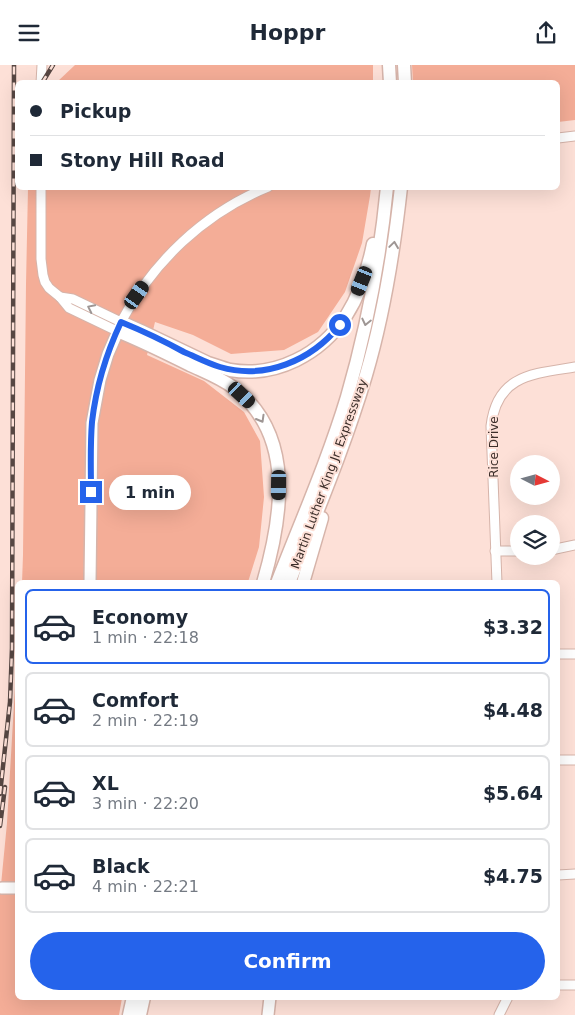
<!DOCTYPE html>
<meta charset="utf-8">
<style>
body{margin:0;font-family:"DejaVu Sans",sans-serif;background:#f2f2f3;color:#1f2937;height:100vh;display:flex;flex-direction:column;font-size:19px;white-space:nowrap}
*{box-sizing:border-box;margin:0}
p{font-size:16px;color:#747a83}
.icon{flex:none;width:28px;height:28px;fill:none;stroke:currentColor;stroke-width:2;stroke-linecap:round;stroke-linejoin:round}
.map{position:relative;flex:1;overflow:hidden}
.drawer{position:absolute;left:15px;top:515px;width:545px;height:420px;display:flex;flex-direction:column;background:#fff;border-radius:8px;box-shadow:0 5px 20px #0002}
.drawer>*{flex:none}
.guide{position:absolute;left:15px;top:15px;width:545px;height:110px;border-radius:8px;box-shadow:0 5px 20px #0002;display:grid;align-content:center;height:110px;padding:0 15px;background:#fff}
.needle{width:32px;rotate:96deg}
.tools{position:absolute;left:510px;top:390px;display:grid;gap:10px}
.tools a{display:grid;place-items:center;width:50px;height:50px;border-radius:50%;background:#fff;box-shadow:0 5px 20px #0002;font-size:25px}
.end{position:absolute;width:22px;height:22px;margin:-11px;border:6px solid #2563eb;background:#fff;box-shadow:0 0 0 2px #fff}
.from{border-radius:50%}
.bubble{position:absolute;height:35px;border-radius:18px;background:#fff;box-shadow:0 5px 20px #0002;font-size:16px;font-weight:600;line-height:35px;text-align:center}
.car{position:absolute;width:15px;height:30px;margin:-15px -8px;border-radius:6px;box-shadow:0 0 4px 1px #0007;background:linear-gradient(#222 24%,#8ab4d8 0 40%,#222 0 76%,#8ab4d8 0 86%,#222 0)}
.guide b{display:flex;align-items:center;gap:18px;height:48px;font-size:19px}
.guide b+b{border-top:1px solid #e0e1e3}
.guide i{width:12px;height:12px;background:#1f2937}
ul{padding:9px 0 0;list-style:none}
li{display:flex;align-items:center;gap:15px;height:75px;margin:0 10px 8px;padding:0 5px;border:2px solid #e0e1e3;border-radius:8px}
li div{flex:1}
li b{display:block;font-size:19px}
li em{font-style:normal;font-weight:600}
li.active{border-color:#2563eb}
li>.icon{width:45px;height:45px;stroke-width:1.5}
.button{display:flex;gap:10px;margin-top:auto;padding:10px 15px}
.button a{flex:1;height:58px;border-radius:30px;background:#2563eb;color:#fff;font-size:20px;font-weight:600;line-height:58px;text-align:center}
header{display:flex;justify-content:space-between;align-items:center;height:65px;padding:0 15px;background:#fff;font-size:22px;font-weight:600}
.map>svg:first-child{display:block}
.green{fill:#f4ad97}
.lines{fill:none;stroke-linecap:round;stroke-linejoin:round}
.minor-casing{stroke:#d6b4aa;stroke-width:11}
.major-casing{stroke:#d6b4aa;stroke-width:14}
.highway-casing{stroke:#d6b4aa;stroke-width:15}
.minor{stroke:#fff;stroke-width:9}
.major{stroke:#fff;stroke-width:11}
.highway{stroke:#fff;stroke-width:12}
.rail-casing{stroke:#574743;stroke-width:4.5}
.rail{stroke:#fde0d7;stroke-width:2.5;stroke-dasharray:8;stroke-linecap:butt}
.oneway{stroke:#9e9694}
.route{stroke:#2563eb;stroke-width:6}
.labels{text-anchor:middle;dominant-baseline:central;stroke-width:4;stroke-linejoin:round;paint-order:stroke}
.street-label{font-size:12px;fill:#3c2e2a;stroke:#fde0d7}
</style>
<header><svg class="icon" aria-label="menu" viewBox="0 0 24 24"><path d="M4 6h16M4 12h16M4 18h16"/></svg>Hoppr<svg class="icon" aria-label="share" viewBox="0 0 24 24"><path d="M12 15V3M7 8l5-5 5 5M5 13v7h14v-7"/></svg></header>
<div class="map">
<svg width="575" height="950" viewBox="0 0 575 950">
<rect width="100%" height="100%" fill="#fde0d7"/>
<g class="green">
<polygon points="75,0 373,0 373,17 57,17"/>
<polygon points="412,0 575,0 575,55 558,57 558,18 413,17"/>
<polygon points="28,123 371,123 370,131 362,178 345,227 318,267 284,285 231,289 193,270 155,257 147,290 204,316 244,347 260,376 264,432 259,482 248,517 22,518 23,490 26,219"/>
<polygon points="17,588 18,932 122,933 119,950 0,950 0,830 7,758"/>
</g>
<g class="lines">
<g class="minor-casing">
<g id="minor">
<polyline points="41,18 42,0"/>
<polyline points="558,73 575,71"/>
<polyline points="41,122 41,194 43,210 45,217 49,223 60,232 69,243 117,266"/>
<path d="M60,232L73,234L121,257C153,197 204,148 268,122"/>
<polyline points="551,485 575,480"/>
<polyline points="495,486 519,486"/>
<path d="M497,518L491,361C497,310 532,309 575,302"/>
<polyline points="558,589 575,589"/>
<polyline points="558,695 575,695"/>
<polyline points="558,810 575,809"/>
<polyline points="558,920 575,920"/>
<polyline points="499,950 508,932"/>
</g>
</g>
<g class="major-casing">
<g id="major">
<polyline points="90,518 92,358 100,315 108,289 121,259"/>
<polyline points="2,823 18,823"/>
<polyline points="268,950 270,932"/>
</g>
</g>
<g class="highway-casing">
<g id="highway">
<polyline points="389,0 390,18"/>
<polyline points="404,0 405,18"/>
<path d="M121,257L141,266L208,298C215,300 222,303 230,305C276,313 321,289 346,251C360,229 368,204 373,179"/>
<path d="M117,266C142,276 166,288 190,300C205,307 221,313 234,323C296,370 282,453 263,518"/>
<path d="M277,518C301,456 328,395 347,332C367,263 380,194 387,122"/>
<path d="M289,518C316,449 345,381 366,310C384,249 394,186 401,122"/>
<polyline points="303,518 322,453"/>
<polyline points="129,950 133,932"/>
<polyline points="140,950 144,932"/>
</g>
</g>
<use href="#minor" class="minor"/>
<use href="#major" class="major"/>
<use href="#highway" class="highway"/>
<g class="rail-casing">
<g id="rail">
<polyline points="42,18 53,0"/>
<polyline points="0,729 10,637 12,583 14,0"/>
<polyline points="0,761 5,722"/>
</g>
</g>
<use href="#rail" class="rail"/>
</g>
<defs><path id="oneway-chevron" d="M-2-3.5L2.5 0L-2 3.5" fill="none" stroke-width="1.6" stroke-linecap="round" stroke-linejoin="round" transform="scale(1.25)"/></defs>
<g class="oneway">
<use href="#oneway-chevron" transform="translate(394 180) rotate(-82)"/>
<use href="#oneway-chevron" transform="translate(91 243) rotate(-154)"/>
<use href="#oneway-chevron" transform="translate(366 257) rotate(103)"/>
<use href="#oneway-chevron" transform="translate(261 354) rotate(60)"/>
</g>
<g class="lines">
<path class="route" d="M91,427C91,404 90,381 92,357C96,322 106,289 121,257C143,266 164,276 184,287C196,292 207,298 220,302C265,315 311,296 340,260"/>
</g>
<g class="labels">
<g class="street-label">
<text transform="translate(494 382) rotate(-90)">Rice Drive</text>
<text transform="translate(329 409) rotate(-70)">Martin Luther King Jr. Expressway</text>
</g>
</g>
</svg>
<div class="tools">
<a><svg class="needle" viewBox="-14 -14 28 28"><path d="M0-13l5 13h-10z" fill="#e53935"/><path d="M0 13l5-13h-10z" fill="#747a83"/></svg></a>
<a><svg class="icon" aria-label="layers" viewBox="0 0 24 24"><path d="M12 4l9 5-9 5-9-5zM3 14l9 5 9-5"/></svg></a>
</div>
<i class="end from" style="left:340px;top:260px"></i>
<i class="end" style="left:91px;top:427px"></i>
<div class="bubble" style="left:109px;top:410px;width:82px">1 min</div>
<i class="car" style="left:362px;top:216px;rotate:202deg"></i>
<i class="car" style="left:137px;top:230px;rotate:35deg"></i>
<i class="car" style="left:242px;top:330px;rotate:133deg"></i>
<i class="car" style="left:279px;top:420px;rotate:181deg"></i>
<div class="guide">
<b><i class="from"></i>Pickup</b>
<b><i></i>Stony Hill Road</b>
</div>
<section class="drawer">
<ul>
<li class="active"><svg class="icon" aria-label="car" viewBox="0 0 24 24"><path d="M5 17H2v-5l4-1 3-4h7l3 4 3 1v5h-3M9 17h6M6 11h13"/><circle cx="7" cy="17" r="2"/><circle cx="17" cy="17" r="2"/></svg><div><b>Economy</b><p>1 min · 22:18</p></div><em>$3.32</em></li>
<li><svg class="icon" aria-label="car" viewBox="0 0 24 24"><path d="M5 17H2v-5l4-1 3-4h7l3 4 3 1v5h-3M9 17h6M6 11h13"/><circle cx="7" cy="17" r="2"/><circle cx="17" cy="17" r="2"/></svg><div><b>Comfort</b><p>2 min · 22:19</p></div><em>$4.48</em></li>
<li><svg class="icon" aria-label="car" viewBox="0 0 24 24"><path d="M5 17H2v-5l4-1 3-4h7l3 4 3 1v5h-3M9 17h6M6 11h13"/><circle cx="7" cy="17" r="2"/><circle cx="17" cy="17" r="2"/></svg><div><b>XL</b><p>3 min · 22:20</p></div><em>$5.64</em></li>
<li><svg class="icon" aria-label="car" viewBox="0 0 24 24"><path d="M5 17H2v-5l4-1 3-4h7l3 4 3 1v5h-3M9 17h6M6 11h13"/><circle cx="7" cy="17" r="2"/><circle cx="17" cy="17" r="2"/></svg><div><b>Black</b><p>4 min · 22:21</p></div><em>$4.75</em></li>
</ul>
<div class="button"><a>Confirm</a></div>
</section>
</div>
